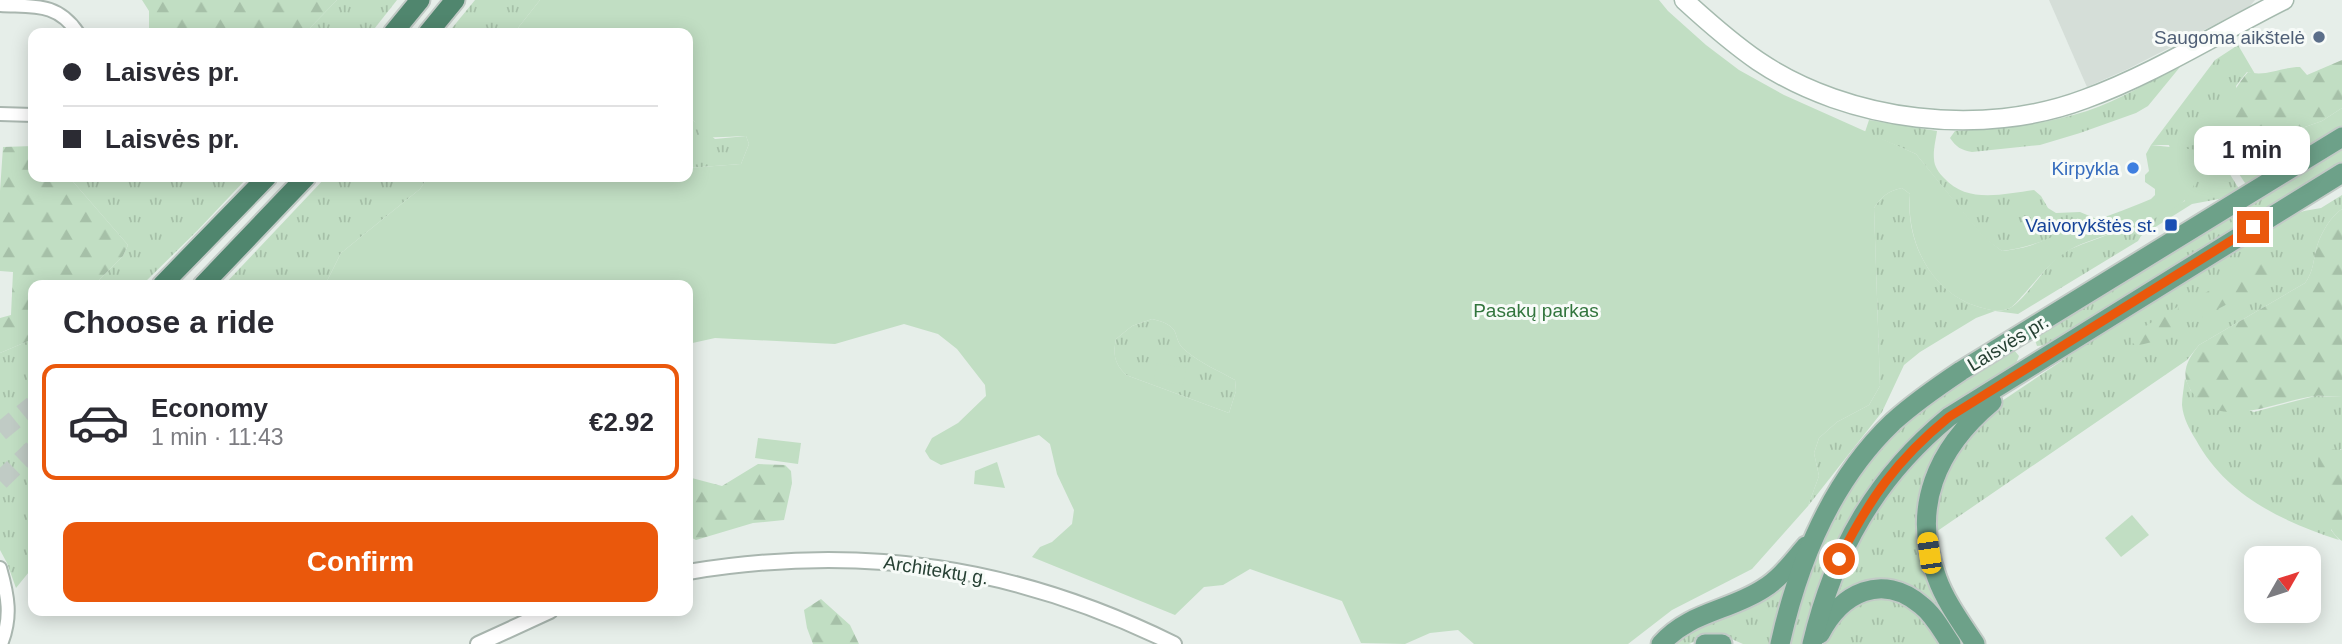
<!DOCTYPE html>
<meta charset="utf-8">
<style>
body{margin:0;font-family:Arial,sans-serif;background:#f2f2f3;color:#2b2b33;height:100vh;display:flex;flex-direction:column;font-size:26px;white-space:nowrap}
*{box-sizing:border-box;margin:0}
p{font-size:23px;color:#7c7c81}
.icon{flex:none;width:38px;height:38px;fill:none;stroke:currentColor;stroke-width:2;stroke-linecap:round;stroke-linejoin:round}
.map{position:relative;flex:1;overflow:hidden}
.side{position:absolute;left:28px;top:280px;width:665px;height:336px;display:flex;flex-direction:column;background:#fff;border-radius:14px;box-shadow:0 4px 18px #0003}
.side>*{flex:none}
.banner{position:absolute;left:28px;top:28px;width:665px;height:154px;border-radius:14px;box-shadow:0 4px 18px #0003;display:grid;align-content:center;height:154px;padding:0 35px;background:#fff}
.needle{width:46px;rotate:51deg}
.buttons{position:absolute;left:2244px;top:546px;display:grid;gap:14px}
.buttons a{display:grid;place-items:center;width:77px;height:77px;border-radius:14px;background:#fff;box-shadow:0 4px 18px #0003;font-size:35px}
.end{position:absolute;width:32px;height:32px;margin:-16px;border:9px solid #ea580c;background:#fff;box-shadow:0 0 0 4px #fff}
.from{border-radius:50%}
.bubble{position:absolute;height:49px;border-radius:14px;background:#fff;box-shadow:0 4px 18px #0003;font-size:23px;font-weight:700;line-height:49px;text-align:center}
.car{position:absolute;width:21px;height:42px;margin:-21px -10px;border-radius:9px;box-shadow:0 0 5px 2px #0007;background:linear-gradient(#f5c518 24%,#345 0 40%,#f5c518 0 76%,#345 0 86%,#f5c518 0)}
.banner b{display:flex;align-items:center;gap:24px;height:66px;font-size:26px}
.banner b+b{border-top:2px solid #e1e1e2}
.banner i{width:18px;height:18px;background:#2b2b33}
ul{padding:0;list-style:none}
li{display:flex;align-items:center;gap:21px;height:116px;margin:0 14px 10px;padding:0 21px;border:4px solid #e1e1e2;border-radius:14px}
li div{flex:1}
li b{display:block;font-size:26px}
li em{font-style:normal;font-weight:700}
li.selected{border-color:#ea580c}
li>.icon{width:63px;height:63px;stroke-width:1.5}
h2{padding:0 35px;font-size:32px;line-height:84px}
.action{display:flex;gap:14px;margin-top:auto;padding:14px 35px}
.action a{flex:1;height:80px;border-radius:14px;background:#ea580c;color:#fff;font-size:28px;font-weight:700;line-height:80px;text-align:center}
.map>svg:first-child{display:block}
.built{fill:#d5ded8}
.grass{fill:url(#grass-tufts)}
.forest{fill:url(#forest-firs)}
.park{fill:#c1dec3;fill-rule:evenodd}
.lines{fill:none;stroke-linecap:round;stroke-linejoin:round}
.trunk-tunnel{stroke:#c0cbc5;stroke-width:19;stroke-dasharray:19 10;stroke-linecap:butt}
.minor-casing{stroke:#a9b6af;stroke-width:16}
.tertiary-casing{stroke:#a9b6af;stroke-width:18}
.secondary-casing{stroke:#a5baae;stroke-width:21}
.primary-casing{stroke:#c2cac6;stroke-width:23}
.trunk-casing{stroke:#c2cac6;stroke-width:23}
.minor{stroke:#fff;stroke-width:12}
.tertiary{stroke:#fff;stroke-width:14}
.secondary{stroke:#fff;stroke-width:18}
.primary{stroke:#6da189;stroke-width:19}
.trunk{stroke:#50866e;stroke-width:19}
.route{stroke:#ea580c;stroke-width:9}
.service-dot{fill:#5c6f8a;stroke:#f7fbf8;stroke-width:2.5}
.shop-dot{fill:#3f7fe0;stroke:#f7fbf8;stroke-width:2.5}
.transit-dot{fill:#1a4fb4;stroke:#f7fbf8;stroke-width:2.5}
.labels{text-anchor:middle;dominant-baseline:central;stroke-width:6;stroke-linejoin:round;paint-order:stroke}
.service-label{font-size:19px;fill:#4e5e75;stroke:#f7fbf8;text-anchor:end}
.shop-label{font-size:19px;fill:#366cbe;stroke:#f7fbf8;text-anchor:end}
.transit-label{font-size:19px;fill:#164399;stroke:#f7fbf8;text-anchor:end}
.park-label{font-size:19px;fill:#32753d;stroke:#f7fbf8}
.street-label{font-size:19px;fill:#264033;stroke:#f7fbf8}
</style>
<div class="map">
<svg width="2342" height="644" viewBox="0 0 2342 644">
<defs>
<pattern id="grass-tufts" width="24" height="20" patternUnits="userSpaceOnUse" patternTransform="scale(1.75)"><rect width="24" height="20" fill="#c1dec3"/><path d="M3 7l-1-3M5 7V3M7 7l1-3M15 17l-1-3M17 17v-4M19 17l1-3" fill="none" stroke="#a6c0a8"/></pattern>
<pattern id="forest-firs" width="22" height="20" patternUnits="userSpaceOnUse" patternTransform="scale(1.75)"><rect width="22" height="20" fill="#c1dec3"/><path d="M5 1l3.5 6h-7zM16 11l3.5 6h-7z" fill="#a6c0a8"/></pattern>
</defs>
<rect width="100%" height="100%" fill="#e6eee9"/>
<polygon class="built" points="2049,0 2255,0 2249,7 2128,69 2087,87"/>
<g class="grass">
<polygon points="337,0 397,0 371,33 305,33"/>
<polygon points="475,0 540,0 514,33 448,33"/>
<path d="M2238,45L2255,74L2247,72L2236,86L2249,147L2279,132L2302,128L2322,121L2342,108V128L2247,186L2229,159L2223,163L2239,189L2219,199L2192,204L2141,236L2138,241L2018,314L1995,311L1976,318L1920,352L1904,365L1882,412L1808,506L1819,476L1814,453L1819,438L1837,422L1869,405L1880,386L1874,208C1882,196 1888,191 1902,188L1910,194C1905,242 1932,293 1979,307C1990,310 2000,313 2010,308C2025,300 2043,269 2058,257C2072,246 2090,242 2107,235C2133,224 2159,212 2185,201L2169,145H2151L2215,60Z"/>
<path d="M2180,67L2148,106L2136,113L2080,133L2040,145L1972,152C1961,150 1956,147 1950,138L1955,131C2000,129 2043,125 2087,111C2120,100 2149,81 2180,67Z"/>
<polygon points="688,116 715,139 746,136 749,144 741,164 688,168"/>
<path d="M1869,120L1937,131C1936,139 1933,150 1934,159C1934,166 1939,173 1944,178C1967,204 2003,194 2034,190L2041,196L2048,208L2056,213L2080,212L2099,220C2065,231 2037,247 2002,251L1984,238L1916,154L1865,132Z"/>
<polygon points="2342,147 2342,164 2047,345 2037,346 2034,337"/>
<polygon points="69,177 118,177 132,182 140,177 248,177 197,231 142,285 94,285 123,256 128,245"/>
<polygon points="326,177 428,177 420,189 341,253 325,285 224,285"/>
<path d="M2342,195V209C2331,216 2321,233 2317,246C2313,260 2314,271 2305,283L2199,345L2187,360L1933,534V521L1946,464L1990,409L2143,306L2282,219L2304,211L2321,208Z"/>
<path d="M1152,319C1186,327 1169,337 1186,351C1200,363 1219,371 1235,380L1236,391L1229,413L1126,375C1114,363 1113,354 1116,339L1132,326Z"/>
<polygon points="33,339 33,567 16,588 7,563 0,550 0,353"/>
<path d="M2010,350H2014L2019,356L2015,366C1981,387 1944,408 1913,435C1860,483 1816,574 1803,644H1786L1795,598L1850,484L1910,415Z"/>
<path d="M2185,378L2191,391L2254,412L2315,396L2342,397V450L2340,449L2331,530L2339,540C2281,521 2226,495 2196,440C2190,430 2183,418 2182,405C2182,397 2184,387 2185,378Z"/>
<path d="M1957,421L1940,447L1919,522L1968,644H1960C1947,625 1928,588 1903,585C1893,584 1846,598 1832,601C1853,547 1876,498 1916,456C1928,444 1944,433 1957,421Z"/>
<polygon points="1786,582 1769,644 1743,644 1727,637 1707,636 1689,644 1670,644 1677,637"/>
<polygon points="1890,597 1917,609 1944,644 1824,644 1833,623 1863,599"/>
</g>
<g class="forest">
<polygon points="142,0 337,0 305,33 149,33 149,11"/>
<path d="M2342,60V108L2322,121L2302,128L2279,132L2248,147C2213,128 2227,97 2248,72C2266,77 2281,67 2300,67L2307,75Z"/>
<polygon points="33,146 33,177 69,177 128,245 123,256 94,285 33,285 33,339 0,353 0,318 11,315 13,272 0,271 0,191 3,147"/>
<path d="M2342,209V397C2333,397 2324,395 2315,396C2277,400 2217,434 2190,389C2180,372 2188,359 2199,345L2305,283C2314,271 2313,260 2317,246C2321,233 2331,216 2342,209Z"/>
<polygon points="2259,260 2267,265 2271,275 2264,285 2191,323 2197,298"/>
<polygon points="2179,306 2177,328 2160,340 2136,346 2132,342 2134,333"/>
<path d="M2324,449L2342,450V541C2321,529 2315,475 2319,453Z"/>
<polygon points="758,464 785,465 791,471 792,483 784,520 753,523 696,540 688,536 688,477 722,486"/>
<polygon points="821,599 850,625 859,644 813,644 807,628 804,610"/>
</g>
<g class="park">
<path d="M540,0H1659L1668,11L1706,45L1739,70L1784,95L1916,154L1984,237L2002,251C2032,248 2043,240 2069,230C2097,219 2124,211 2151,199L2155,195V189L2145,182V175L2149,171L2146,154L2151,145L2198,150L2203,164C2197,175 2192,195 2183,202C2151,226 2110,231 2075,247C2054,257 2040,276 2025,293C2020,298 2015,305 2010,308C1999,313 1989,310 1979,307C1931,293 1906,242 1910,194L1902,188C1888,191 1882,196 1874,208L1880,386L1869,405L1837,422L1819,438L1814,453L1819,476L1808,506L1752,569L1672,610L1628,644H1474L1458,630L1430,633L1405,644L1361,643L1342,601L1250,569L1223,585L1204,587L1175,615L1032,557L1040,547L1052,542L1072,524L1074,510L1057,474L1050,444L1039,435L941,465L930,459L925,451L932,438L958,423L986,396L985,385L957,349L938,334L904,324L835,344L715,338L688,344V285H325L341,253L420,189L428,177H688V168L741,164L749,144L746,136C730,136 715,139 700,136L695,122L688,116V33H514ZM1152,319C1186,327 1169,337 1186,351C1200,363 1219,371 1235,380L1236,391L1229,413L1126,375C1114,363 1113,354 1116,339L1132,326Z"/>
<polygon points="1157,363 1186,368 1183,385 1154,380"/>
<polygon points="758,438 801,443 798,464 755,458"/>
<polygon points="997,462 1005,488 974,484 975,471"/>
<polygon points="2132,515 2149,535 2121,557 2105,538"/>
</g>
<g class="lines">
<g class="trunk-tunnel">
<polyline points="0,432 33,405"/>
<polyline points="0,481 33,449"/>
</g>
<g class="minor-casing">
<g id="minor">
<path d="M0,5C34,7 57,2 78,33"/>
<polyline points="0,114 33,115"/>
<path d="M0,568C8,596 12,617 1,644"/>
</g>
</g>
<g class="tertiary-casing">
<g id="tertiary">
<path d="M688,572C862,543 1016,566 1174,644"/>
<polyline points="478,644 550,611"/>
</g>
</g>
<g class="secondary-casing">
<path id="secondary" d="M1684,0C1708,22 1732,43 1758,61C1849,122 1982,138 2085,99C2154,74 2218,33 2284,0"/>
</g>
<g class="primary-casing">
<g id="primary">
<path d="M1820,634C1841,593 1882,572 1921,605C1934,615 1942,631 1951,644"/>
<path d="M1661,644C1689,612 1729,611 1763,589C1780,579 1793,561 1806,546"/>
<polyline points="1705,644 1722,644"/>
<path d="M1780,644C1798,563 1831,481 1893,422C1914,403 1937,387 1961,371L2342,137"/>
<path d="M1812,644C1834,551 1875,478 1949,417L2342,173"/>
<path d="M1975,644C1962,624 1945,601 1937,578C1910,508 1937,448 1992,402"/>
</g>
</g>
<g class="trunk-casing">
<g id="trunk">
<polyline points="393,33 420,0"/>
<polyline points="428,33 455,0"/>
<polyline points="162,285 267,177"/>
<polyline points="203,285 306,177"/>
</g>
</g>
<use href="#minor" class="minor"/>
<use href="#tertiary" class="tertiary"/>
<use href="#secondary" class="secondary"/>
<use href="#primary" class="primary"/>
<use href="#trunk" class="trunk"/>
</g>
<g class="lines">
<path class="route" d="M1839,559C1869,500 1896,460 1949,417L2253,227"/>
</g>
<circle class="service-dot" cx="2319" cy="37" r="7"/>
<circle class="shop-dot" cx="2133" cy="168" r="7"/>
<rect class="transit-dot" x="2164" y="218" width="14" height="14" rx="3.5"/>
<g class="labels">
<g class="service-label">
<text x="2305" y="37">Saugoma aikštelė</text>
</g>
<g class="shop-label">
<text x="2119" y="168">Kirpykla</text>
</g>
<g class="transit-label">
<text x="2157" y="225">Vaivorykštės st.</text>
</g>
<g class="park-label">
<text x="1536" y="310">Pasakų parkas</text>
</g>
<g class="street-label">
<text transform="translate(2008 343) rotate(-31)">Laisvės pr.</text>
<text transform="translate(936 570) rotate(9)">Architektų g.</text>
</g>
</g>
</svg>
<div class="buttons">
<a><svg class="needle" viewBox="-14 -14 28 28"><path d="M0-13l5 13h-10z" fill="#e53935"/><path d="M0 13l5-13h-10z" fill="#7c7c81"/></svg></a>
</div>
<i class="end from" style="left:1839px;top:559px"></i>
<i class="end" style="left:2253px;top:227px"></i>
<div class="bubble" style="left:2194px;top:126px;width:116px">1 min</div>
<i class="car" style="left:1929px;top:553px;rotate:352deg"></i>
<div class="banner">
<b><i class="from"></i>Laisvės pr.</b>
<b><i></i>Laisvės pr.</b>
</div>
<section class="side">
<h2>Choose a ride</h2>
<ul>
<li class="selected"><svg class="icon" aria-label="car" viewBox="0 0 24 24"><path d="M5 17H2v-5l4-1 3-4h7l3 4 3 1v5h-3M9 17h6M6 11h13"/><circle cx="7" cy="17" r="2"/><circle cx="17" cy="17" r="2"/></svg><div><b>Economy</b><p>1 min · 11:43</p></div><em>€2.92</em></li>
</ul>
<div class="action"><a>Confirm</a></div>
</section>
</div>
